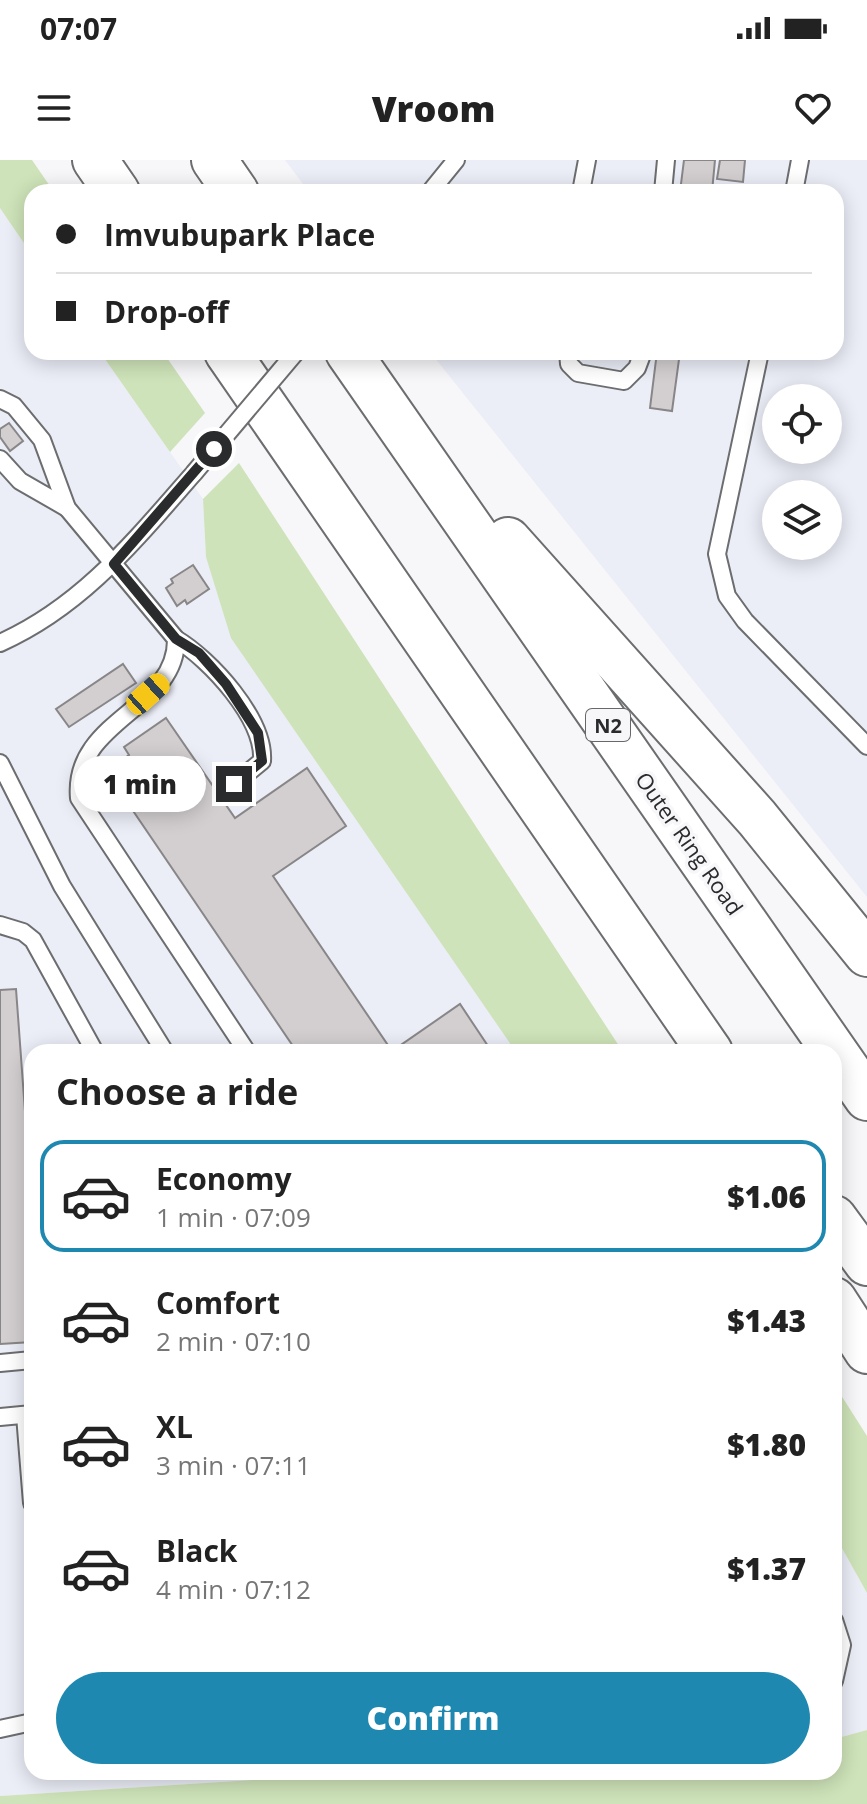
<!DOCTYPE html>
<meta charset="utf-8">
<style>
body{margin:0;font-family:"Open Sans",sans-serif;background:#f2f2f2;color:#222;height:100vh;display:flex;flex-direction:column;font-size:30px;white-space:nowrap}
*{box-sizing:border-box;margin:0}
p{font-size:26px;color:#767676}
.icon{flex:none;width:44px;height:44px;fill:none;stroke:currentColor;stroke-width:2;stroke-linecap:round;stroke-linejoin:round}
.map{position:relative;flex:1;overflow:hidden}
.panel{position:absolute;left:24px;top:884px;width:818px;height:736px;display:flex;flex-direction:column;background:#fff;border-radius:24px;box-shadow:0 4px 20px #0003}
.panel>*{flex:none}
.guide{position:absolute;left:24px;top:24px;width:820px;height:176px;border-radius:24px;box-shadow:0 4px 20px #0003;display:grid;align-content:center;height:176px;padding:0 32px;background:#fff}
.controls{position:absolute;left:762px;top:224px;display:grid;gap:16px}
.controls a{display:grid;place-items:center;width:80px;height:80px;border-radius:50%;background:#fff;box-shadow:0 4px 20px #0003;font-size:40px}
.end{position:absolute;width:36px;height:36px;margin:-18px;border:10px solid #2a2b2c;background:#fff;box-shadow:0 0 0 4px #fff}
.from{border-radius:50%}
.bubble{position:absolute;height:56px;border-radius:28px;background:#fff;box-shadow:0 4px 20px #0003;font-size:26px;font-weight:800;line-height:56px;text-align:center}
.car{position:absolute;width:24px;height:48px;margin:-24px -12px;border-radius:10px;box-shadow:0 0 6px 2px #0007;background:linear-gradient(#f5c518 24%,#345 0 40%,#f5c518 0 76%,#345 0 86%,#f5c518 0)}
.guide b{display:flex;align-items:center;gap:28px;height:76px;font-size:30px}
.guide b+b{border-top:2px solid #e0e0e0}
.guide i{width:20px;height:20px;background:#222}
ul{padding:0;list-style:none}
li{display:flex;align-items:center;gap:24px;height:112px;margin:0 16px 12px;padding:0 16px;border:4px solid transparent;border-radius:24px}
li div{flex:1}
li b{display:block;font-size:30px}
li em{font-style:normal;font-weight:800}
li.on{border-color:#1f88b0}
li>.icon{width:72px;height:72px;stroke-width:1.5}
h2{padding:0 32px;font-size:36px;line-height:96px}
.action{display:flex;gap:16px;margin-top:auto;padding:16px 32px}
.action a{flex:1;height:92px;border-radius:48px;background:#1f88b0;color:#fff;font-size:32px;font-weight:800;line-height:92px;text-align:center}
.status{display:flex;justify-content:space-between;align-items:center;height:56px;padding:0 40px;background:#fff;direction:ltr}
.status svg{height:22px;fill:currentColor}
header{display:flex;justify-content:space-between;align-items:center;height:104px;padding:0 32px;background:#fff;font-size:36px;font-weight:800}
.map>svg:first-child{display:block}
.built{fill:#ebedf7;fill-rule:evenodd}
.green{fill:#cee3b9}
.building{fill:#d3cfd1;stroke:#898687;stroke-width:2}
.lines{fill:none;stroke-linecap:round;stroke-linejoin:round}
.lane-casing{stroke:#6c6d6f;stroke-width:20}
.highway-casing{stroke:#6c6d6f;stroke-width:48}
.lane{stroke:#fff;stroke-width:16}
.highway{stroke:#fff;stroke-width:44}
.lane-bridge-casing{stroke:#6c6d6f;stroke-width:20;stroke-linecap:butt}
.lane-bridge{stroke:#fff;stroke-width:16}
.route{stroke:#2a2b2c;stroke-width:10}
.labels{text-anchor:middle;dominant-baseline:central;stroke-width:7;stroke-linejoin:round;paint-order:stroke}
.shield{fill:#f7f7fa;stroke:#68686a;stroke-width:2}
.shield-label{font-size:20px;font-weight:bold;fill:#2a2b2c}
.street-label{font-size:22px;fill:#2a2b2c;stroke:#f7f7fa}
</style>
<div class="status"><b>07:07</b><svg viewBox="0 0 49 12"><path d="M0 12V9h3v3zM5 12V6h3v6zM10 12V3h3v9zM15 12V0h3v12zM26 1h20v11H26zM47 4h2v5h-2z"/></svg></div>
<header><svg class="icon" aria-label="menu" viewBox="0 0 24 24"><path d="M4 6h16M4 12h16M4 18h16"/></svg>Vroom<svg class="icon" aria-label="heart" viewBox="0 0 24 24"><path d="M12 20l-8-8c-3-5 5-10 8-4 3-6 11-1 8 4z"/></svg></header>
<div class="map">
<svg width="867" height="1644" viewBox="0 0 867 1644">
<rect width="100%" height="100%" fill="#f7f7fa"/>
<g class="built">
<path d="M285,0H867V737L430,192H836V32H309ZM776,238H828V290H776ZM776,334H828V386H776Z"/>
<polygon points="0,48 32,95 32,192 100,192 203,339 206,398 516,892 32,892 32,1612 376,1612 0,1636"/>
<polygon points="834,1374 867,1433 867,1570 834,1579"/>
</g>
<g class="green">
<polygon points="0,0 32,0 54,32 32,32 32,95 0,48"/>
<polygon points="100,192 163,192 205,253 170,292"/>
<polygon points="239,303 623,892 516,892 231,478 206,397 203,339"/>
<polygon points="834,1224 867,1276 867,1433 834,1374"/>
<polygon points="867,1570 867,1644 0,1644 0,1636 376,1612 834,1612 834,1579"/>
</g>
<g class="building">
<polygon points="684,0 715,0 712,32 680,32"/>
<polygon points="720,0 745,0 743,22 717,19"/>
<polygon points="585,192 628,192 627,198"/>
<polygon points="657,192 680,192 672,251 650,248"/>
<polygon points="9,263 23,281 10,291 0,277 0,269"/>
<polygon points="193,405 209,429 187,444 185,440 177,446 166,428 173,423 171,419"/>
<polygon points="123,504 136,523 69,567 56,549"/>
<polygon points="166,558 235,658 307,608 346,666 273,716 392,891 460,844 492,892 297,892 106,611 129,595 124,587"/>
<polygon points="16,829 26,965 32,965 32,1182 0,1184 0,830"/>
</g>
<g class="lines">
<g class="lane-casing">
<g id="lane">
<polyline points="430,32 456,0"/>
<polyline points="581,32 587,0"/>
<polyline points="663,32 666,0"/>
<polyline points="794,32 800,0"/>
<polyline points="568,192 569,204 578,213 624,221 637,208 643,192"/>
<polyline points="760,192 717,394 727,436 745,461 867,586"/>
<path d="M0,239L14,246L42,280L67,348L176,479C177,550 72,559 79,638L247,892"/>
<polyline points="0,299 20,321 67,348"/>
<path d="M176,479C210,499 265,559 262,601L234,624"/>
<path d="M0,483C83,446 136,379 194,313"/>
<polyline points="0,603 62,726 165,892"/>
<polyline points="0,765 23,772 33,780 95,892"/>
<polyline points="0,1203 32,1200"/>
<polyline points="25,1255 32,1343"/>
<polyline points="0,1257 32,1254"/>
<polyline points="834,1460 842,1485 834,1521"/>
<polyline points="0,1569 32,1562"/>
</g>
</g>
<g class="highway-casing">
<g id="highway">
<polyline points="95,0 117,32"/>
<polyline points="214,0 236,32"/>
<polyline points="227,192 710,892"/>
<polyline points="348,192 867,938"/>
<polyline points="508,380 757,658 867,794"/>
<polyline points="834,1058 867,1103"/>
<polyline points="834,1140 867,1191"/>
</g>
</g>
<use href="#lane" class="lane"/>
<use href="#highway" class="highway"/>
<g class="lane-bridge-casing">
<polyline id="lane-bridge" points="194,313 296,192"/>
</g>
<use href="#lane-bridge" class="lane-bridge"/>
</g>
<g class="lines">
<polyline class="route" points="214,289 114,404 176,479 199,493 226,524 258,573 262,601 234,624"/>
</g>
<g class="labels">
<rect class="shield" x="586" y="549" width="44" height="32" rx="6"/>
<g class="shield-label">
<text x="608" y="565">N2</text>
</g>
<g class="street-label">
<text transform="translate(690 683) rotate(55)">Outer Ring Road</text>
</g>
</g>
</svg>
<div class="controls">
<a><svg class="icon" aria-label="locate" viewBox="0 0 24 24"><circle cx="12" cy="12" r="6"/><path d="M12 2v4M12 18v4M2 12h4M18 12h4"/></svg></a>
<a><svg class="icon" aria-label="layers" viewBox="0 0 24 24"><path d="M12 4l9 5-9 5-9-5zM3 14l9 5 9-5"/></svg></a>
</div>
<i class="end from" style="left:214px;top:289px"></i>
<i class="end" style="left:234px;top:624px"></i>
<div class="bubble" style="left:74px;top:596px;width:132px">1 min</div>
<i class="car" style="left:148px;top:534px;rotate:48deg"></i>
<div class="guide">
<b><i class="from"></i>Imvubupark Place</b>
<b><i></i>Drop-off</b>
</div>
<section class="panel">
<h2>Choose a ride</h2>
<ul>
<li class="on"><svg class="icon" aria-label="car" viewBox="0 0 24 24"><path d="M5 17H2v-5l4-1 3-4h7l3 4 3 1v5h-3M9 17h6M6 11h13"/><circle cx="7" cy="17" r="2"/><circle cx="17" cy="17" r="2"/></svg><div><b>Economy</b><p>1 min · 07:09</p></div><em>$1.06</em></li>
<li><svg class="icon" aria-label="car" viewBox="0 0 24 24"><path d="M5 17H2v-5l4-1 3-4h7l3 4 3 1v5h-3M9 17h6M6 11h13"/><circle cx="7" cy="17" r="2"/><circle cx="17" cy="17" r="2"/></svg><div><b>Comfort</b><p>2 min · 07:10</p></div><em>$1.43</em></li>
<li><svg class="icon" aria-label="car" viewBox="0 0 24 24"><path d="M5 17H2v-5l4-1 3-4h7l3 4 3 1v5h-3M9 17h6M6 11h13"/><circle cx="7" cy="17" r="2"/><circle cx="17" cy="17" r="2"/></svg><div><b>XL</b><p>3 min · 07:11</p></div><em>$1.80</em></li>
<li><svg class="icon" aria-label="car" viewBox="0 0 24 24"><path d="M5 17H2v-5l4-1 3-4h7l3 4 3 1v5h-3M9 17h6M6 11h13"/><circle cx="7" cy="17" r="2"/><circle cx="17" cy="17" r="2"/></svg><div><b>Black</b><p>4 min · 07:12</p></div><em>$1.37</em></li>
</ul>
<div class="action"><a>Confirm</a></div>
</section>
</div>
